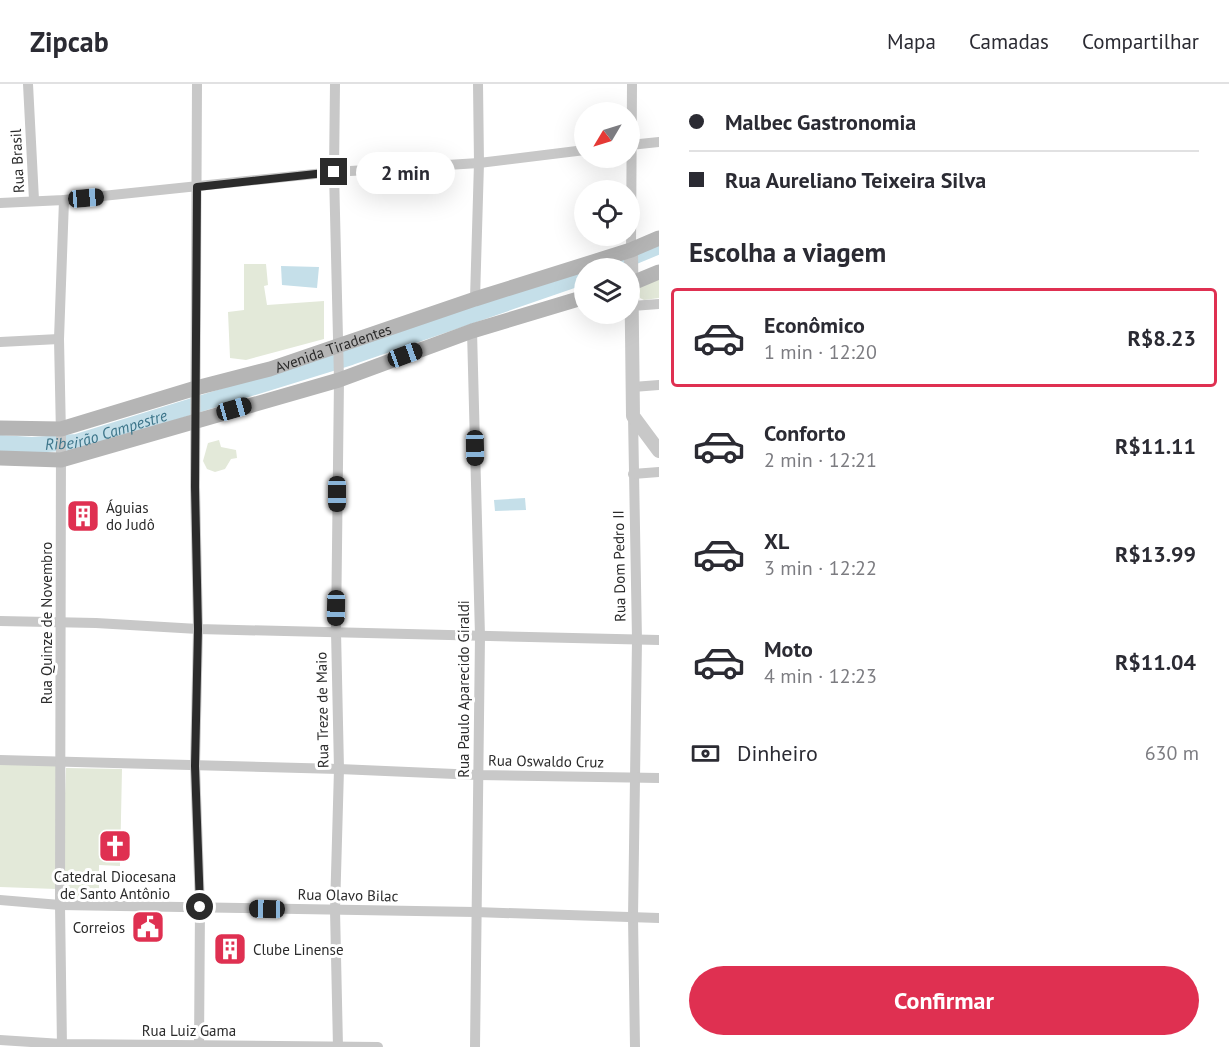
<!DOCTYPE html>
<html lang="pt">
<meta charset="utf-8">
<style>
body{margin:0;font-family:"PT Sans",sans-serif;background:#f2f2f3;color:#2b2b33;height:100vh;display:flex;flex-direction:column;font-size:22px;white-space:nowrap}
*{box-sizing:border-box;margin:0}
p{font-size:20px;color:#7c7c81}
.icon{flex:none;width:33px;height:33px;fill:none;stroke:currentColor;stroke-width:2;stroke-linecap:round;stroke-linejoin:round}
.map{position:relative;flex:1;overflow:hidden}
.details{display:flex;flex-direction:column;background:#fff;width:570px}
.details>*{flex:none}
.hud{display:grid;align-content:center;height:132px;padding:0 30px;background:#fff}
.needle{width:39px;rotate:232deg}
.controls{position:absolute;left:574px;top:18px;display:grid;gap:12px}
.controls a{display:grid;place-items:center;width:66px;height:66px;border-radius:50%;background:#fff;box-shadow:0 6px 24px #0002;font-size:30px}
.end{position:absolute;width:27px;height:27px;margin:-14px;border:8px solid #2b2b2b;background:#fff;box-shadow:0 0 0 3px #fff}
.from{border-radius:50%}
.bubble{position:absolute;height:42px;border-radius:21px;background:#fff;box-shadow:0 6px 24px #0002;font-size:20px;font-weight:700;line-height:42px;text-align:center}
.car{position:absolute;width:18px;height:36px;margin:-18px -9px;border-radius:8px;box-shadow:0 0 4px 2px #0007;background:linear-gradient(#222 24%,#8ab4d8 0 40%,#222 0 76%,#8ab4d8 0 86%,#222 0)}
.hud b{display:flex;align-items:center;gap:21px;height:57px;font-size:22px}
.hud b+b{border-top:2px solid #e1e1e2}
.hud i{width:15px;height:15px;background:#2b2b33}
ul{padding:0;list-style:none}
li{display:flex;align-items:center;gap:18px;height:99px;margin:0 12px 9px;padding:0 18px;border:3px solid transparent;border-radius:6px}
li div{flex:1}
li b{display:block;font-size:22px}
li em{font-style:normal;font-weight:700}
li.active{border-color:#df3051}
li>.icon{width:54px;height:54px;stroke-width:1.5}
h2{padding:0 30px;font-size:27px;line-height:72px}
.pay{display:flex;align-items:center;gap:15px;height:66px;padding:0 30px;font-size:22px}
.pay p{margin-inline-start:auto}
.button{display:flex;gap:12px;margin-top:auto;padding:12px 30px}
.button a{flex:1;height:69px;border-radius:36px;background:#df3051;color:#fff;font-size:24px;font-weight:700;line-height:69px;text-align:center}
header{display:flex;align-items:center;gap:36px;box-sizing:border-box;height:84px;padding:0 30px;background:#fff;border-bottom:2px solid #e1e1e2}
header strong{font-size:28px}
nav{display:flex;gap:33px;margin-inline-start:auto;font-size:21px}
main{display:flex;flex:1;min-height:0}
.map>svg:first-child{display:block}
.green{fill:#e3e9d9}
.water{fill:#c5dfe9}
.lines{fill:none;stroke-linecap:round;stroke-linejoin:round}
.river{stroke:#c5dfe9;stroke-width:16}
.minor{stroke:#c8c8c8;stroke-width:10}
.tertiary{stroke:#c8c8c8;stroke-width:14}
.secondary{stroke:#b5b5b5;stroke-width:15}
.route{stroke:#2b2b2b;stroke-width:8}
.labels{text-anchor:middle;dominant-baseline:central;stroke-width:6;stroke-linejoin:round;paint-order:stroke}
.street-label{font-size:15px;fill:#2b2b2b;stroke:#fff}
.poi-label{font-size:15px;fill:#2b2b2b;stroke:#fff;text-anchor:start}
.water-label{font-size:16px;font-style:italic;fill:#3d758a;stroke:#fff}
</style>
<header>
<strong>Zipcab</strong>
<nav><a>Mapa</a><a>Camadas</a><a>Compartilhar</a></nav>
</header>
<main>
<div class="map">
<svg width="659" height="963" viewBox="0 0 659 963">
<rect width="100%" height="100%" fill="#fff"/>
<g class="green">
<polygon points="244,180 266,180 268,201 264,202 267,221 324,217 324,255 246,276 230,274 228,228 244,226"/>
<polygon points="659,194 659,214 644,216 640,214 638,206 640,203"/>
<polygon points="219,356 221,363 236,366 237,374 231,375 225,385 215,388 207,385 203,377 208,359"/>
<polygon points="0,679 59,680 56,805 0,803"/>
<polygon points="66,684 122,685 120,782 99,781 99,817 61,816"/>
</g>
<g class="water">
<polygon points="281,182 319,183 317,204 282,201"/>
<polygon points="525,414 526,426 495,427 494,416"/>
</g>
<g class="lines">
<g class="river">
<polyline points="606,184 659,162"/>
<path id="s1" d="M0,359L32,361L77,358L351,273L585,192"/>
</g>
<g class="minor">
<polyline points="28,0 34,116"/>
<polyline points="197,0 195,403 198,545 195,682 200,823 199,963"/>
<polyline points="335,0 334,88 339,296 336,547 339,685 335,826 338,963"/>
<polyline points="630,61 659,58"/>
<polyline points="0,119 64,116 334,88 479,79 585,66"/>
<polyline points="631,166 632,0"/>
<polyline points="475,215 479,79 478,0"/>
<polyline points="632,222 659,220"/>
<polyline points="472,247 480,552 475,963"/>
<polyline points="0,258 59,255"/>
<polyline points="633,303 659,301"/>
<polyline points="633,332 637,556 633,833 635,963"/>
<polyline points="633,390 659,388"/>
<polyline points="0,537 96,539 198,545 659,556"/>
<polyline points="0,676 339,685 478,691 659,694"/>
<polyline points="0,816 60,821 475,828 659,834"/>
<polyline points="0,956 62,960 378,963"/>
<polyline points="62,963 60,821 61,351 59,255 64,116"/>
</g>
<polyline class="tertiary" points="631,166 633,332 659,367"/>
<g class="secondary">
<polyline points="630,200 659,188"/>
<path id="s2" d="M0,344L61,345L196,304L270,285L475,215L631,166L659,154"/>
<polyline points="0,374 61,376 339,296 472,247 585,213"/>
</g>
</g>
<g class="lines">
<polyline class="route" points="200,823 195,682 198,545 195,403 197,103 334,88"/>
</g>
<defs>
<g id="building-square" transform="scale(1.725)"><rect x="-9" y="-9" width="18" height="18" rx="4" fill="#df3051" stroke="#fff"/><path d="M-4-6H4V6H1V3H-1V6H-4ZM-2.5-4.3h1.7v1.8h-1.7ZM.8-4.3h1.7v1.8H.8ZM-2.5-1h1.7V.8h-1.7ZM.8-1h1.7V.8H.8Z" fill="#fff"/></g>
<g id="church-square" transform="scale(1.725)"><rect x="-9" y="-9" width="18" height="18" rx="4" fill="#df3051" stroke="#fff"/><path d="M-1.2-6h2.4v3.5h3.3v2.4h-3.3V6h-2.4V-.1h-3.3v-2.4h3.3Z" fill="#fff"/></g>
<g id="civic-square" transform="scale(1.725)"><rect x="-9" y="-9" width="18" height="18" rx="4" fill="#df3051" stroke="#fff"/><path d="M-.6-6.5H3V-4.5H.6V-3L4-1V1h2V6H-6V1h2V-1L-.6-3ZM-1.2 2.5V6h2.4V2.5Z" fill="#fff"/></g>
</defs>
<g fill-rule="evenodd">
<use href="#building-square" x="83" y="432"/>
<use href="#church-square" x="115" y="762"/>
<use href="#civic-square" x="148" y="843"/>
<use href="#building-square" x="230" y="865"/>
</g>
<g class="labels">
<g class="street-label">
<text transform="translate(17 77) rotate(-93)">Rua Brasil</text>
<text stroke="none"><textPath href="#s2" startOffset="345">Avenida Tiradentes</textPath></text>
<text transform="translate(619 482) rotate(-91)">Rua Dom Pedro II</text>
<text transform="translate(46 539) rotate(-90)">Rua Quinze de Novembro</text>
<text transform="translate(463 605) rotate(-90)">Rua Paulo Aparecido Giraldi</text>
<text transform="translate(322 626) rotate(-91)">Rua Treze de Maio</text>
<text transform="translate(546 677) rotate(1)">Rua Oswaldo Cruz</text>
<text transform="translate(348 811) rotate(1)">Rua Olavo Bilac</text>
<text x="189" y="946">Rua Luiz Gama</text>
</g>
<g class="poi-label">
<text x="106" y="423">Águias<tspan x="106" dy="17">do Judô</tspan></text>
<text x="115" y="792" text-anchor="middle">Catedral Diocesana<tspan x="115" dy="17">de Santo Antônio</tspan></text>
<text x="125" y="843" text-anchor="end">Correios</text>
<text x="253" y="865">Clube Linense</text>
</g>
<g class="water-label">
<text stroke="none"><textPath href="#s1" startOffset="108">Ribeirão Campestre</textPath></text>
</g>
</g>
</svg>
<div class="controls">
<a><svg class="needle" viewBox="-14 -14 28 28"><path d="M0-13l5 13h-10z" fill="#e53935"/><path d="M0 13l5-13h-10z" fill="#7c7c81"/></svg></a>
<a><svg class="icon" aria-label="locate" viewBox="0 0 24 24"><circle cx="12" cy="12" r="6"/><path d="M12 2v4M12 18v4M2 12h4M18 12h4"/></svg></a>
<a><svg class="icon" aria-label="layers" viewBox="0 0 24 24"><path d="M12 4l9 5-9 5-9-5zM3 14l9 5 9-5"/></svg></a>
</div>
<i class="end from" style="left:200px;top:823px"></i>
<i class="end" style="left:334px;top:88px"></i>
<div class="bubble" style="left:356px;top:68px;width:99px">2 min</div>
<i class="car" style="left:86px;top:114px;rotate:85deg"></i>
<i class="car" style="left:405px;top:271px;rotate:70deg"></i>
<i class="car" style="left:234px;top:325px;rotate:74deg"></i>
<i class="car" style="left:475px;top:364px;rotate:179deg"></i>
<i class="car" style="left:337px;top:410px;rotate:180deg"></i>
<i class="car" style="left:336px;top:524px;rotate:181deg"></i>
<i class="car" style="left:267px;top:825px;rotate:271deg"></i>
</div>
<section class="details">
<div class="hud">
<b><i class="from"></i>Malbec Gastronomia</b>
<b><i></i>Rua Aureliano Teixeira Silva</b>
</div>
<h2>Escolha a viagem</h2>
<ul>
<li class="active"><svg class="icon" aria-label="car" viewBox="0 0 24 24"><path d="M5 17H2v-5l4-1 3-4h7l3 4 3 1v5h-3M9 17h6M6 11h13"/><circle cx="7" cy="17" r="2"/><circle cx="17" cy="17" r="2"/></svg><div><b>Econômico</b><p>1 min · 12:20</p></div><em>R$8.23</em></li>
<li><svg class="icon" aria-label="car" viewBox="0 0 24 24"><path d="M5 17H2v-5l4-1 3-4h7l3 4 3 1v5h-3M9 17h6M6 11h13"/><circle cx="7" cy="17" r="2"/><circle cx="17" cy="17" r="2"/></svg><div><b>Conforto</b><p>2 min · 12:21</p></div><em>R$11.11</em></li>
<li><svg class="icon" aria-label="car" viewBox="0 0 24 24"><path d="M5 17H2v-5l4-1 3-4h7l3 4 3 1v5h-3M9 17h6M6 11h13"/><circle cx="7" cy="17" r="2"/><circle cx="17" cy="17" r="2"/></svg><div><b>XL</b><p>3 min · 12:22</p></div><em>R$13.99</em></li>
<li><svg class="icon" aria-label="car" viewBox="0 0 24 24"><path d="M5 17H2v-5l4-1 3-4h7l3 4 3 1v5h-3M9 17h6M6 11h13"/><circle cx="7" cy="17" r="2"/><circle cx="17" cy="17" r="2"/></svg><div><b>Moto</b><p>4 min · 12:23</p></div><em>R$11.04</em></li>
</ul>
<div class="pay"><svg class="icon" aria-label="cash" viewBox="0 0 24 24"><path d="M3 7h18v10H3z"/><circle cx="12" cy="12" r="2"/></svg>Dinheiro<p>630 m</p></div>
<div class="button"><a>Confirmar</a></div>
</section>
</main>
